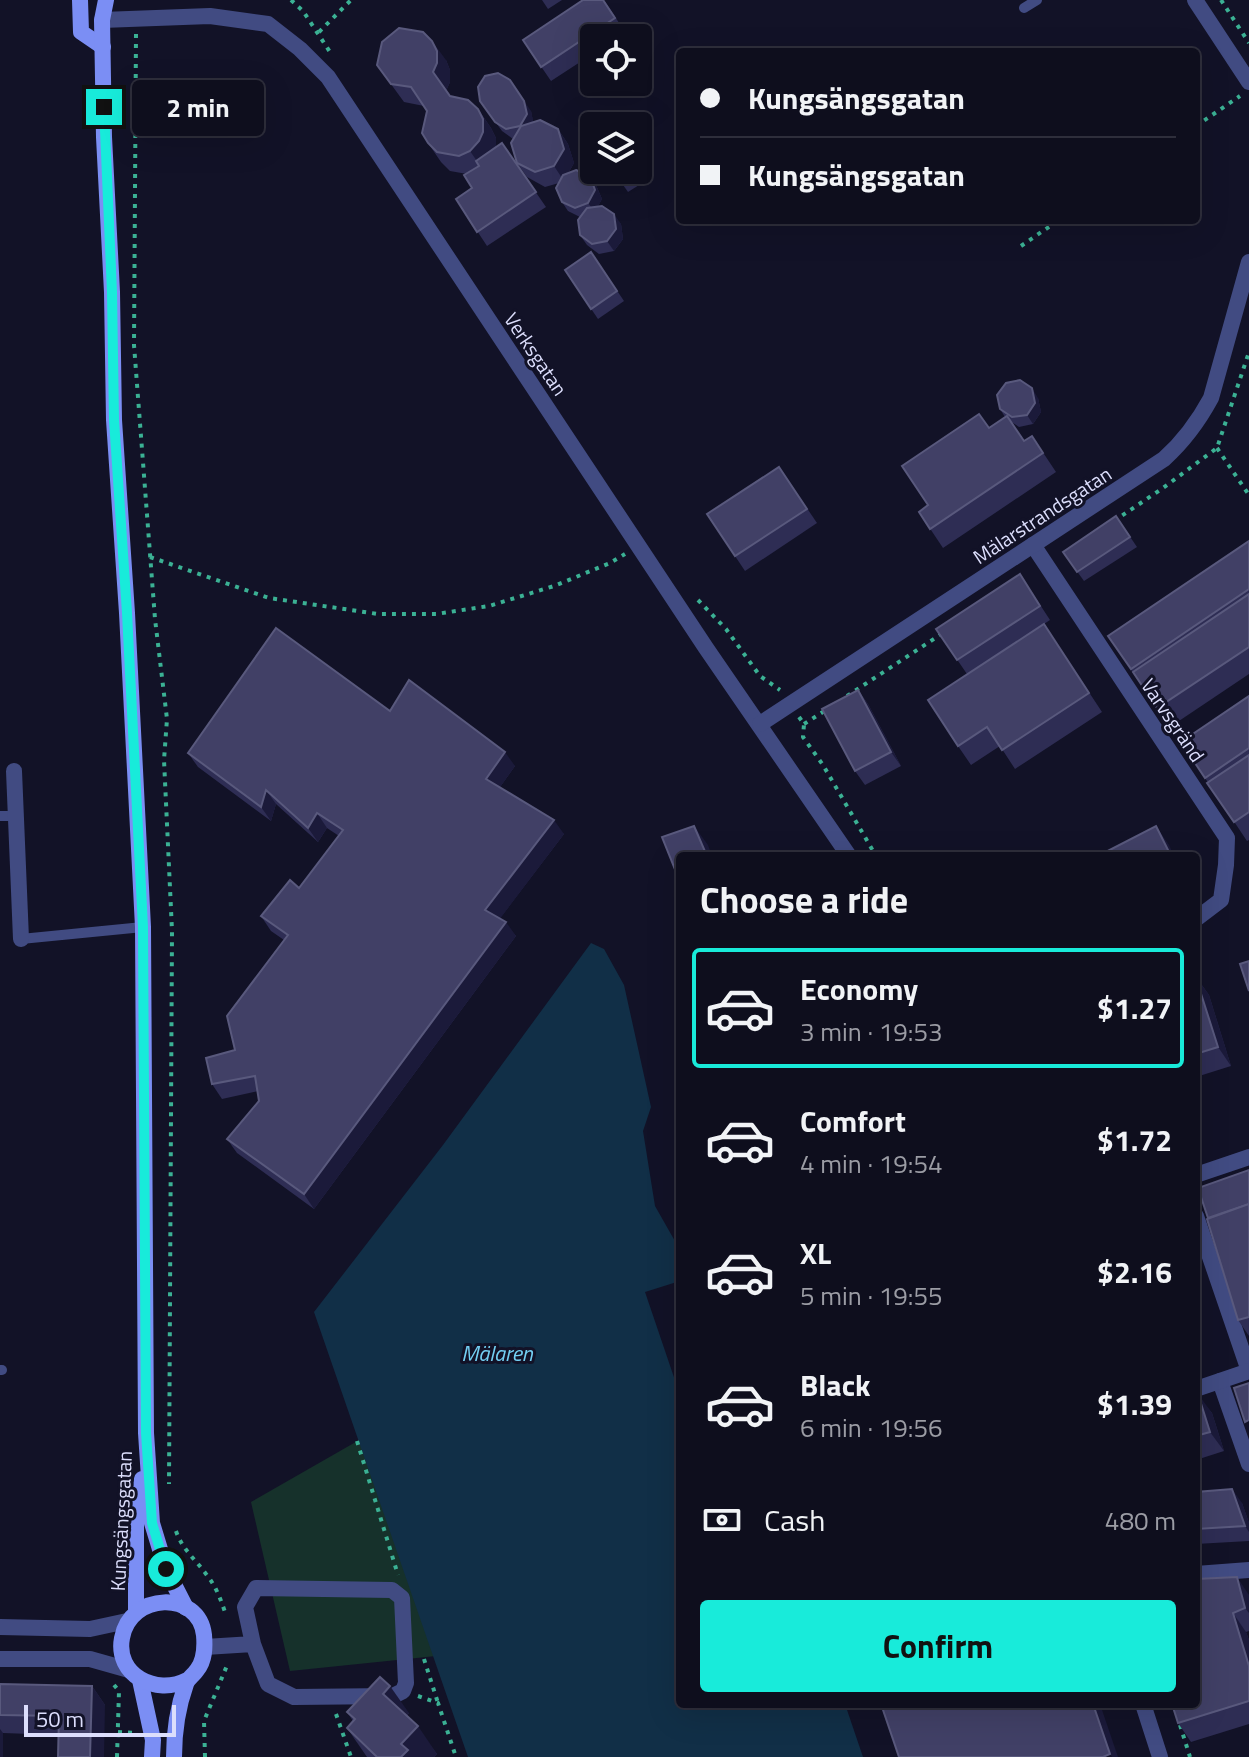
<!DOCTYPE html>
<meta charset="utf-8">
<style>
body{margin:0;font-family:"Titillium Web",sans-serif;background:#1c1c2a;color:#f1f3f6;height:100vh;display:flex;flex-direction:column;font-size:30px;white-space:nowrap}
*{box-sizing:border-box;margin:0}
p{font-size:26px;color:#9b9ca4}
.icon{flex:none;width:44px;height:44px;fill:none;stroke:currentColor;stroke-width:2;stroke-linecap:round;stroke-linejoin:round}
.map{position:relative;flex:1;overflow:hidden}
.details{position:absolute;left:676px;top:852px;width:524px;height:856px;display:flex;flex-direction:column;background:#0e0e1d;border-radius:8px;box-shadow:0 8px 32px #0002,0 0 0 2px #2e2e3b}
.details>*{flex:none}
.hud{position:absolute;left:676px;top:48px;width:524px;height:176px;border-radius:8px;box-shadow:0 8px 32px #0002,0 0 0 2px #2e2e3b;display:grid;align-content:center;height:176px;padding:0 24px;background:#0e0e1d}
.fabs{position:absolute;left:580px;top:24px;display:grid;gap:16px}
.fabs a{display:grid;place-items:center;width:72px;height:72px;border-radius:8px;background:#0e0e1d;box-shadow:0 8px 32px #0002,0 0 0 2px #2e2e3b;font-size:40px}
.scale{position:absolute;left:24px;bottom:20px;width:152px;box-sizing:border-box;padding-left:8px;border:4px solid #dcdefc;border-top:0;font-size:22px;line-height:28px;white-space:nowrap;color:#dcdefc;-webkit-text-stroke:6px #121227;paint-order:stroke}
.end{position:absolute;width:36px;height:36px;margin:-18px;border:10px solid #18ebda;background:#111;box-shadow:0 0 0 4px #111}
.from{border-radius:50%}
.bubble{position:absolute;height:56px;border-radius:8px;background:#0e0e1d;box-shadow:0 8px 32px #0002,0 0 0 2px #2e2e3b;font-size:26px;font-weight:700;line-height:56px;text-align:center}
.hud b{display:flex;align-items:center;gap:28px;height:76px;font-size:30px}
.hud b+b{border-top:2px solid #2e2e3b}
.hud i{width:20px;height:20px;background:#f1f3f6}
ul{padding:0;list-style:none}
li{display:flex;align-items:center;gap:24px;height:120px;margin:0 16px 12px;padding:0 8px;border:4px solid transparent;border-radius:8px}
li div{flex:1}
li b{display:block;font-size:30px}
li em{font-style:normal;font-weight:700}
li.current{border-color:#18ebda}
li>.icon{width:72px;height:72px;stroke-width:1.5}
h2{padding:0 24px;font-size:36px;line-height:96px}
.pay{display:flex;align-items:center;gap:20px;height:88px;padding:0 24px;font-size:30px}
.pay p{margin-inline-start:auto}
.cta{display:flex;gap:16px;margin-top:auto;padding:16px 24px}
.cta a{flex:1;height:92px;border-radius:8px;background:#18ebda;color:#111;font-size:32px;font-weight:700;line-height:92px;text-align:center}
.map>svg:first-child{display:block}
.green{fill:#16312b}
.water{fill:#112f47}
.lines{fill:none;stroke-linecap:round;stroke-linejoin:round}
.path{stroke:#3bb194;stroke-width:4;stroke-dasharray:4 6;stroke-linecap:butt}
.service{stroke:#414b82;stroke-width:10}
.minor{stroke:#414b82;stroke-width:16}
.secondary{stroke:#7b8ef4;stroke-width:16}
.wall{fill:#2e2d54}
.shaded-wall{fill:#1b1a3a}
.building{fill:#414066;stroke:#59597d;stroke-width:2}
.route{stroke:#18ebda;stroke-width:10}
.labels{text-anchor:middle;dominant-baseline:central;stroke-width:6;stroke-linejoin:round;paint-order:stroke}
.street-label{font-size:20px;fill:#dcdefc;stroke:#121227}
.water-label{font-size:22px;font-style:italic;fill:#73cff3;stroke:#121227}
</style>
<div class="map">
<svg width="1249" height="1757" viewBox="0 0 1249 1757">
<rect width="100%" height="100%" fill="#121227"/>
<polygon class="green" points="361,1439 436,1656 290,1671 251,1502"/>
<polygon class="water" points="591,943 604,949 624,985 651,1107 643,1131 655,1206 680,1250 680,1281 645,1292 680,1395 680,1704 845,1704 863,1757 468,1757 314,1312 443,1145"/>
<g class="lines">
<g class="path">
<polyline points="291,0 303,11 330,52"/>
<polyline points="1221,0 1249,43"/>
<polyline points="319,32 351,0"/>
<polyline points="136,34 134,345 155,619 167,719 164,760 172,931 169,1484"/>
<polyline points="1196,126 1240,96"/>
<polyline points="1021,246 1059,220"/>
<polyline points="1217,448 1249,495"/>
<polyline points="1114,521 1163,488 1217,448 1249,352"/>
<polyline points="150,557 269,598 378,614 436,614 489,606 554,586 610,563 625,554"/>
<polyline points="698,600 726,629 760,676 780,690"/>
<polyline points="847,696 943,633"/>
<polyline points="799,717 804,724 803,737 823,765 876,856"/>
<polyline points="804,724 826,710"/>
<polyline points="357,1441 398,1575"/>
<path d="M176,1531C182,1549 195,1559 206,1574C216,1586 221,1600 226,1615"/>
<polyline points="424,1659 438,1703"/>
<polyline points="114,1685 119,1691 117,1757"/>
<polyline points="418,1696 438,1703 456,1757"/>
<polyline points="336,1714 351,1757"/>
<polyline points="1180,1725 1190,1757"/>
<polyline points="118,1732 135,1733"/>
<polyline points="205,1757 204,1721 228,1663"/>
</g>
<g class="service">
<polyline points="1024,8 1037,0"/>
<polyline points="0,816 16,816"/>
<polyline points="21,939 143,927"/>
<polyline points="0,1370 2,1370"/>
</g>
<g class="minor">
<polyline points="1195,0 1249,82"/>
<polyline points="102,20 210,16 268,24 300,49 328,77 706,648 849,856"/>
<polyline points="1033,545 1227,838 1226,865 1221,900 1196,919"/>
<path d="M760,724L1164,459C1184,441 1198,422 1211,398L1249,262"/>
<polyline points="14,771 21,939"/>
<polyline points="1196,1175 1249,1157"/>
<polyline points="1196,1216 1249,1371"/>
<polyline points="1220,1381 1249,1464"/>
<polyline points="1196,1389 1249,1371"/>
<polyline points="1196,1574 1249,1570"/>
<polyline points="0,1627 90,1629 127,1621"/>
<polyline points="205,1647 253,1644 268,1684 294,1697 393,1696 403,1691 406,1683 402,1598 392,1590 256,1588 245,1607 253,1644"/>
<polyline points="0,1659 90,1659 129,1670"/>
<polyline points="1143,1704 1160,1757"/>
</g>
<g class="secondary">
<polyline points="80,0 81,32 103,47"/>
<polyline points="106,0 102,20 104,137 112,292 114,420 127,613 143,927 146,1433 152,1523 166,1569 186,1608"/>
<polyline points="136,1611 136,1526 142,1479"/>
<polyline points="140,1680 153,1740 152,1757"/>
<path d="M174,1757C174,1732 177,1709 186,1684C188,1678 193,1676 197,1670C205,1660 205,1647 204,1635C199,1590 130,1592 122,1638C115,1675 156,1696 187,1680"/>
</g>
</g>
<g class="wall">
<polygon points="542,0 562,0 548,9"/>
<polygon points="604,0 625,32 617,38 594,38 594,53 551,81 523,40"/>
<polygon points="446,60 450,70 450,82 446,91 450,96 478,109 491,128 496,138 496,147 502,143 546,207 487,246 456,199 472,188 467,174 450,171 441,162 428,143 427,111 424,106 404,102 377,65"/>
<polygon points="480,101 531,111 533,122 558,129 568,144 574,163 569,172 596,185 602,199 598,206 621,224 623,239 614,251 599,254 587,245 580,235 580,217 568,211 562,202 559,183 545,187 527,177 517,163 513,139 502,131"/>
<polygon points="638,165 647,180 628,192 621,182"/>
<polygon points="591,252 624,301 598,319 565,270"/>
<polygon points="1038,398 1041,412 1033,424 1019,427 1010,421 1024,441 1032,436 1056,472 943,548 919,512 928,505 989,428 1005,417 1000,409"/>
<polygon points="779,467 817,523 745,571 707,514"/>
<polygon points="1116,516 1137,547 1084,581 1063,552"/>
<polygon points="1249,541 1249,674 1170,727 1108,636"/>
<polygon points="1020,574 1050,620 1044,624 1102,712 1015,769 1000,746 971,765 958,746 967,674 936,629"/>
<polygon points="858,690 868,704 901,766 865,785 855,771"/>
<polygon points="1249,696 1249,840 1247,841 1181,742"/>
<polygon points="390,711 515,766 500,787 564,834 500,918 516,936 314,1209 237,1153 227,1139 259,1101 258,1091 222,1099 212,1084 235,1050 284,940 271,931 261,916 299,888 339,836 327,828 318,842 276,804 271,821 198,767 188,753"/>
<polygon points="1196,977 1209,995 1231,1066 1196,1077"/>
<polygon points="1249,1170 1249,1336 1238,1320"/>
<polygon points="1196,1395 1212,1413 1224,1451 1196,1460"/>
<polygon points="1196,1492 1242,1503 1249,1523 1249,1541 1196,1544"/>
<polygon points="1196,1579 1249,1595 1249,1631 1246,1632 1249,1640 1249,1724 1191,1742 1178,1723"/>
<polygon points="0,1684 92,1686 105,1705 58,1735 3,1733 3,1757 0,1757"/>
<polygon points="347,1712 409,1713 407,1716 437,1754 434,1757 367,1757 347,1728 353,1721"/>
</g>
<g class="shaded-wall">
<polygon points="432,41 446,60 450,70 450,82 446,91 433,72"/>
<polygon points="510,80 531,111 534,124 520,126"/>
<polygon points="478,109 491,128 496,138 496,151 483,170 470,151"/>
<polygon points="558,129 568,144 574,163 564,181 554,166"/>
<polygon points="590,176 596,185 602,199 595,212 588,203"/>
<polygon points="614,214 621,224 623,239 614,251 607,241"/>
<polygon points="1032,388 1038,398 1041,412 1033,424 1027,415"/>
<polygon points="858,690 868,704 901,766 891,752"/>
<polygon points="505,752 515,766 496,793 486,779"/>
<polygon points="266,790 276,804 271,821 261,807"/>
<polygon points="317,813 327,828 318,842 308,828"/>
<polygon points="554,820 564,834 496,924 485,910"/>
<polygon points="694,826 708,845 712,856 707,856"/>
<polygon points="1156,826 1169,845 1174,856 1171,856"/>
<polygon points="506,922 516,936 314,1209 304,1194"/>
<polygon points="1196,977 1209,995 1231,1066 1218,1047"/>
<polygon points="1198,1394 1212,1413 1224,1451 1210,1432"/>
<polygon points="1232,1489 1242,1503 1249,1523 1249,1532 1245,1526"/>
<polygon points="1237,1577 1249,1595 1249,1613 1245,1608"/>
<polygon points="1233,1613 1246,1632 1249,1640 1249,1666"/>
<polygon points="92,1686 105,1705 104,1757 90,1757"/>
<polygon points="390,1686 409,1713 402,1721 383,1694"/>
<polygon points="1093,1704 1100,1704 1118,1757 1112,1757 1110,1754"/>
<polygon points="418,1726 437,1754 434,1757 401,1757 401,1744"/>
<polygon points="0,1729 3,1733 3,1757 0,1757"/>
</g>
<g class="building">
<polygon points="583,0 603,0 615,18 541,67 523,40"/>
<polygon points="399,28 423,32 432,41 437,51 437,63 433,72 450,96 468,100 478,109 483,119 483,132 479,141 470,151 459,156 437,152 428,143 422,133 427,111 411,87 391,84 377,65 382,42"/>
<polygon points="498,73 510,80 524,101 527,114 520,126 506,129 495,122 480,101 478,87 485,76"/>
<polygon points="540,120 558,129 564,149 554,166 535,172 517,163 511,143 521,126"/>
<polygon points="502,143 536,192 477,232 456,199 472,188 464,175 479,166 476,161"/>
<polygon points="638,166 641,170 621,182 613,170 638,170"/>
<polygon points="576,170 590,176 595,190 588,203 575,208 562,202 556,188 563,175"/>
<polygon points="602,206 614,214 616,229 607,241 592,244 580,235 578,220 587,208"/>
<polygon points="591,252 617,291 591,309 565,270"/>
<polygon points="1020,380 1032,388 1035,403 1027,415 1012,417 1000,409 997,395 1006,383"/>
<polygon points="979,414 989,428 1007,416 1024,441 1032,436 1043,453 930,529 919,512 928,505 902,466"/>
<polygon points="779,467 807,509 735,556 707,514"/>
<polygon points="1116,516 1130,537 1077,572 1063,552"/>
<polygon points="1249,541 1249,589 1131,669 1108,636"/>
<polygon points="1020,574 1040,606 957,660 936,629"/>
<polygon points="1249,594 1249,647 1157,708 1133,672"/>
<polygon points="1044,624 1089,693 1002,750 987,727 958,746 928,700"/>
<polygon points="276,628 390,711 409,680 505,752 486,779 554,820 485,910 506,922 304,1194 227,1139 259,1101 255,1076 212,1084 206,1058 235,1050 227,1016 288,935 261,916 290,880 299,888 343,830 317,813 308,828 266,790 261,807 188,753"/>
<polygon points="858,690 891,752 855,771 822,709"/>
<polygon points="1249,696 1249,748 1205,778 1181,742"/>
<polygon points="1249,755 1249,812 1234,822 1207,783"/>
<polygon points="694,826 707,856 680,856 680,882 662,837"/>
<polygon points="1156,826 1171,856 1098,856"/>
<polygon points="1249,961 1249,991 1240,964"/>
<polygon points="1196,978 1218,1047 1196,1054"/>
<polygon points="1249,1170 1249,1204 1208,1218 1198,1188"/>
<polygon points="1249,1204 1249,1317 1238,1320 1207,1219"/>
<polygon points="1249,1383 1249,1420 1245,1422 1234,1388"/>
<polygon points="1198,1394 1210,1432 1196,1436 1196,1395"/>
<polygon points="1232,1489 1245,1526 1196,1529 1196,1492"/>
<polygon points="1237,1577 1245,1608 1233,1613 1249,1666 1249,1701 1178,1723 1172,1704 1196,1704 1196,1579"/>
<polygon points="380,1677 390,1686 383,1694 418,1726 401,1744 408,1750 401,1757 377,1757 347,1728 355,1719 347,1712"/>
<polygon points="0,1684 92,1686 90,1757 58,1757 59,1716 0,1715"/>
<polygon points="881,1704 1093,1704 1110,1754 1103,1757 899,1757"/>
</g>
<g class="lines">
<polyline class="route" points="104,107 112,292 114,420 127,613 143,927 146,1433 152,1523 166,1569"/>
</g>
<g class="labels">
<g class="street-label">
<text transform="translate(536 354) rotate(56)">Verksgatan</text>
<text transform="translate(1042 515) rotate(-33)">Mälarstrandsgatan</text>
<text transform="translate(1173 720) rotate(56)">Varvsgränd</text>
<text transform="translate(121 1521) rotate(-87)">Kungsängsgatan</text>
</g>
<g class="water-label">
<text x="497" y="1353">Mälaren</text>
</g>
</g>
</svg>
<div class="fabs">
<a><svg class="icon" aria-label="locate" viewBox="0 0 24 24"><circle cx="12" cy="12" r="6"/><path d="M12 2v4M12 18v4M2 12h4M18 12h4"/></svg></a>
<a><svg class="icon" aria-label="layers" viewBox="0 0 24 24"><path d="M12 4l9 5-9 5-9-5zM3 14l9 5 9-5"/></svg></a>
</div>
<div class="scale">50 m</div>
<i class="end from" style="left:166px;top:1569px"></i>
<i class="end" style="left:104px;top:107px"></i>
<div class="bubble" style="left:132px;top:80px;width:132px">2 min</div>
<div class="hud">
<b><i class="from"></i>Kungsängsgatan</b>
<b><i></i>Kungsängsgatan</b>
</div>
<section class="details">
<h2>Choose a ride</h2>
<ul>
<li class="current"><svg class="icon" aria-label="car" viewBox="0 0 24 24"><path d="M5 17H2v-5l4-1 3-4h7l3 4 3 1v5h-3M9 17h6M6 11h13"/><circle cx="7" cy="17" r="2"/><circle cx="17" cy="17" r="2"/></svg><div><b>Economy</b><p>3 min · 19:53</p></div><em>$1.27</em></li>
<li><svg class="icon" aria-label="car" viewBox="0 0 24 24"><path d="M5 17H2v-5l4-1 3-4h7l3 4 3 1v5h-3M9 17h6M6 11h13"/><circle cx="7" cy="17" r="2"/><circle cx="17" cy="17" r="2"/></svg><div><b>Comfort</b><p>4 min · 19:54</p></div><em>$1.72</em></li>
<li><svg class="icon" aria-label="car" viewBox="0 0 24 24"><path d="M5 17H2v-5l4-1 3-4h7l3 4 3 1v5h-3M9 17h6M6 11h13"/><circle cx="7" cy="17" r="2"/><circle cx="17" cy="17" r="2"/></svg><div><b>XL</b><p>5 min · 19:55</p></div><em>$2.16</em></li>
<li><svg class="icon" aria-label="car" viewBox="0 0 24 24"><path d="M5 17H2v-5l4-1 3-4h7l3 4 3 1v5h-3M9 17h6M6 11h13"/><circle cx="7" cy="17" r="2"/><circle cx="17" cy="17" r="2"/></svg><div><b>Black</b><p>6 min · 19:56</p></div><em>$1.39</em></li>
</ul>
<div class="pay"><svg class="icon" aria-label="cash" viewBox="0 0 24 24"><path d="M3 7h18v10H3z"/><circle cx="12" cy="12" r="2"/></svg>Cash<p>480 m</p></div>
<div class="cta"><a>Confirm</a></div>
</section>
</div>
